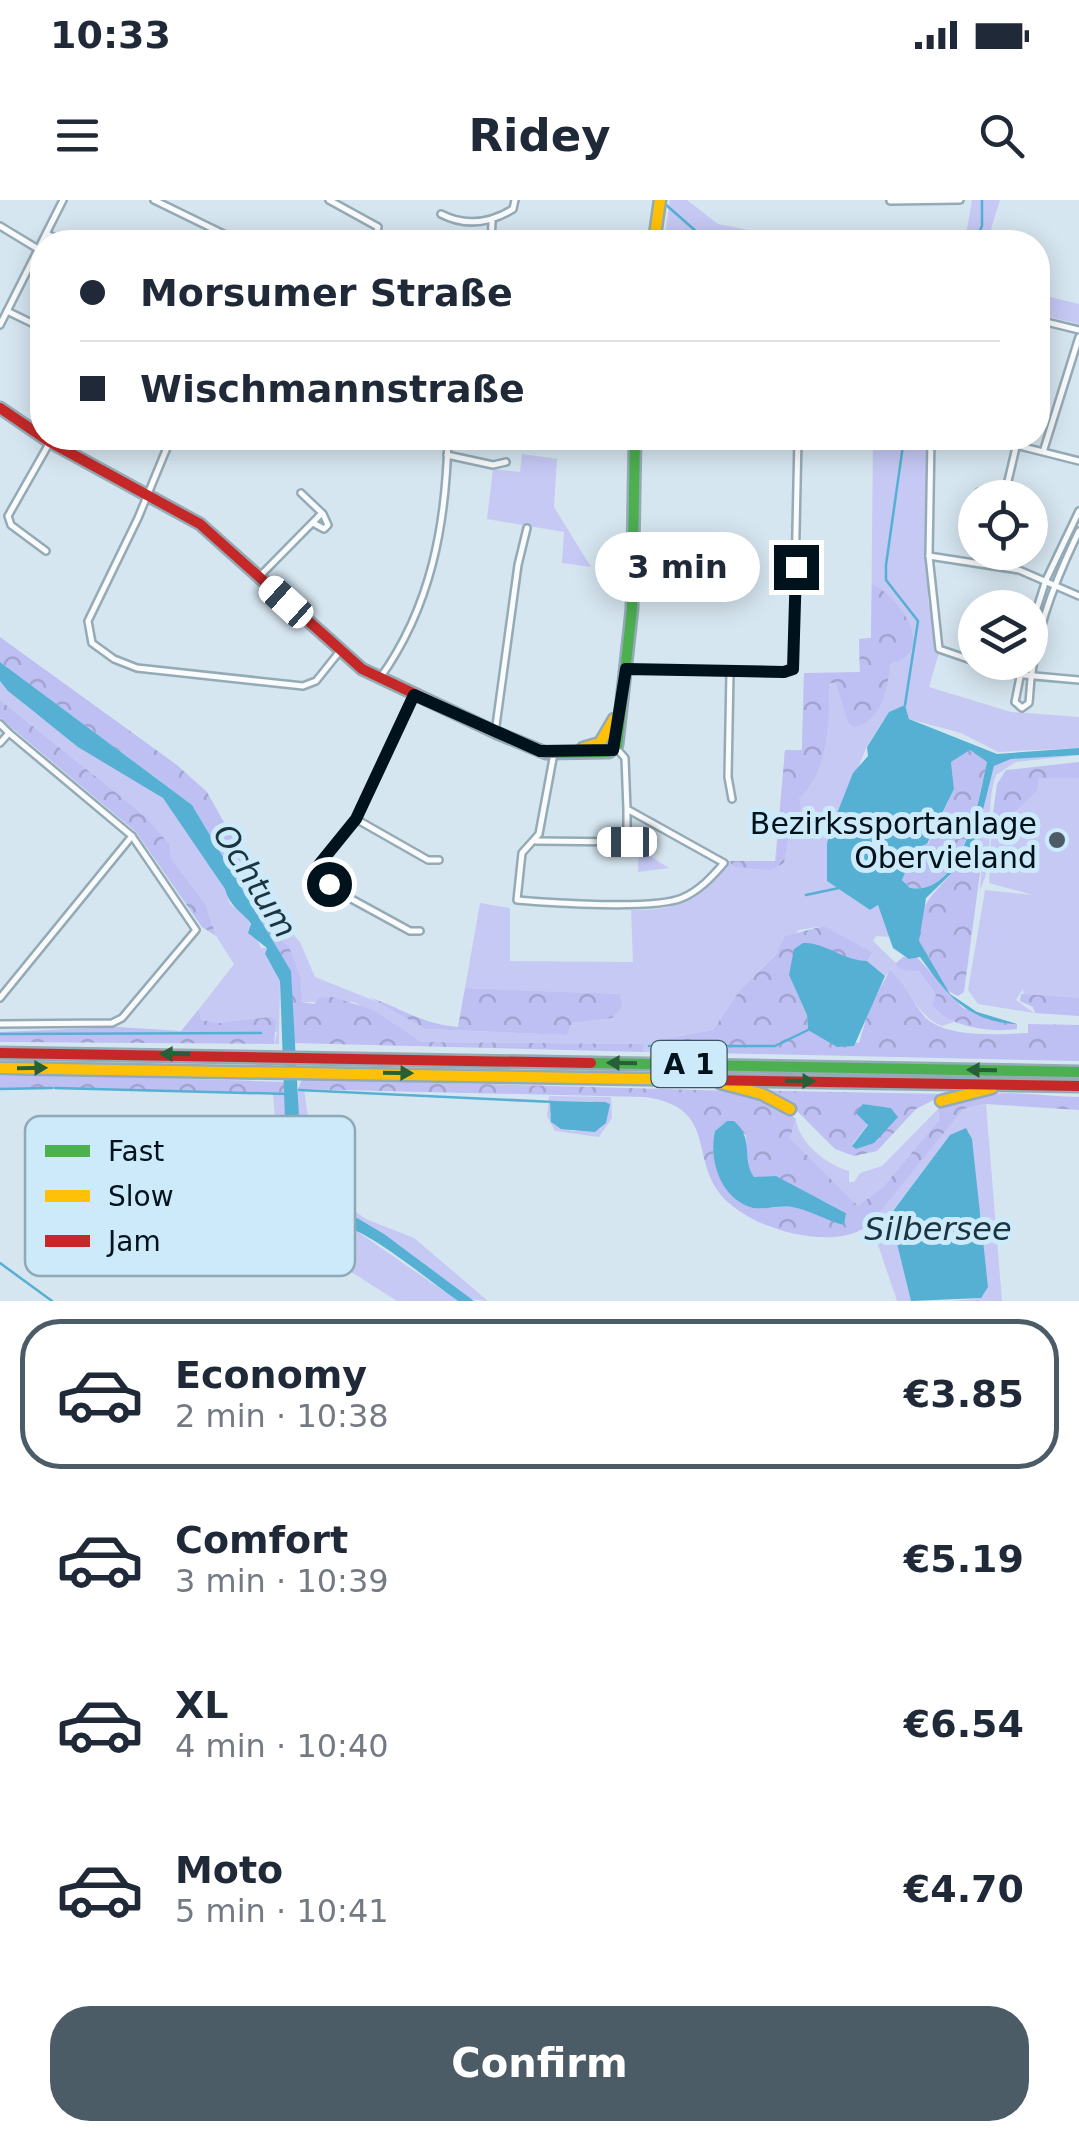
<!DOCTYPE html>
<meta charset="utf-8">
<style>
body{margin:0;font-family:"DejaVu Sans",sans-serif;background:#f2f2f3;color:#1f2937;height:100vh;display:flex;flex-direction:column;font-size:38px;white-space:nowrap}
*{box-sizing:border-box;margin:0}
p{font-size:32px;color:#747a83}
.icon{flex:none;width:55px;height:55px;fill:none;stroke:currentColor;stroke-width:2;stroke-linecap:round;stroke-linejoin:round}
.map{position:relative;height:1101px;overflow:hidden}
.details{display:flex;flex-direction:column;background:#fff;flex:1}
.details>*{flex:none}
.top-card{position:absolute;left:30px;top:30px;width:1020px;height:220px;border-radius:40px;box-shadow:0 5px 25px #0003;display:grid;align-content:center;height:220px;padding:0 50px;background:#fff}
.tools{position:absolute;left:958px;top:280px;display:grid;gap:20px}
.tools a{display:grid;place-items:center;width:90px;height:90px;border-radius:50%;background:#fff;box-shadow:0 5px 25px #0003;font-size:50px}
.end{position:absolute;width:45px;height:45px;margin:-22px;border:12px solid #00121c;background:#fff;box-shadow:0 0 0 5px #fff}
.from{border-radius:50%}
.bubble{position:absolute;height:70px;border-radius:35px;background:#fff;box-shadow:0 5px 25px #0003;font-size:32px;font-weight:800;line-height:70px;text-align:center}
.car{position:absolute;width:30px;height:60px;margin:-30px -15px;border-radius:12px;box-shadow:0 0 8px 2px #0007;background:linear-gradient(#fff 24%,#345 0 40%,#fff 0 76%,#345 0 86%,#fff 0)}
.top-card b{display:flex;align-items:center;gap:35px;height:95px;font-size:38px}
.top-card b+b{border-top:2px solid #e0e1e3}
.top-card i{width:25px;height:25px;background:#1f2937}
ul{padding:18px 0 0;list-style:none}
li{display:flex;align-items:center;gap:30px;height:150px;margin:0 20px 15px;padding:0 30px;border:5px solid transparent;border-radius:40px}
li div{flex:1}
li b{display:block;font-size:38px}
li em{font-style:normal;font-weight:800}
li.active{border-color:#4b5c66}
li>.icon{width:90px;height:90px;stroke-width:1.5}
.primary-button{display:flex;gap:20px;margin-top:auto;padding:20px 50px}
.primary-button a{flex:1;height:115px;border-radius:40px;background:#4b5c66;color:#fff;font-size:40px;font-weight:800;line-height:115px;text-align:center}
.status{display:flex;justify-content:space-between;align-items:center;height:70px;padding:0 50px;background:#fff;direction:ltr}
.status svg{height:28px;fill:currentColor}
header{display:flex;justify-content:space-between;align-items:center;height:130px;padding:0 50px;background:#fff;font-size:45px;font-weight:800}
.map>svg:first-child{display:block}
.green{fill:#c6c9f4;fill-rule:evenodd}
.forest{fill:url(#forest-crowns);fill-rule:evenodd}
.water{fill:#55b0d3;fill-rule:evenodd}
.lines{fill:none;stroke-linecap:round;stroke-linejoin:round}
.stream{stroke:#55b0d3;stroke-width:2.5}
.street-casing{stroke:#94abb6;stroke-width:10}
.fast-casing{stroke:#94abb6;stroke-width:15}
.slow-casing{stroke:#94abb6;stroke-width:15}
.jam-casing{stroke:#94abb6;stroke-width:15}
.street{stroke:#f9fbfd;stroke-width:5}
.fast{stroke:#4caf50;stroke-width:10}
.slow{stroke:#ffc107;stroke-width:10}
.jam{stroke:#c62828;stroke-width:10}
.oneway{fill:#266036}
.route{stroke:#00121c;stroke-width:12}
.poi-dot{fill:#4b5c66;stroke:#cceafa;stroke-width:4}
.labels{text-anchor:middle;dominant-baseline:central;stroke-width:10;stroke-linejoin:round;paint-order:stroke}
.shield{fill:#cceafa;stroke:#3d535f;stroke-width:2.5}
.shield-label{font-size:28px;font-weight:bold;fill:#00121c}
.poi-label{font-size:30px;fill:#00121c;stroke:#cceafa;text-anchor:end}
.water-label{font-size:32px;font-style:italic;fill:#1c343f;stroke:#cceafa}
.key{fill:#cceafa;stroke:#8fa9b7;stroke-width:2.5}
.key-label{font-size:28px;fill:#00121c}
</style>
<div class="status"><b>10:33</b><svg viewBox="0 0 49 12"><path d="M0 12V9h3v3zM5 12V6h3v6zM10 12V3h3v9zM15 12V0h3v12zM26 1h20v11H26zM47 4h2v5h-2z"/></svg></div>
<header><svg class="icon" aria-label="menu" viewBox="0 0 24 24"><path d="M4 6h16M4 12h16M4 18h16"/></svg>Ridey<svg class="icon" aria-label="search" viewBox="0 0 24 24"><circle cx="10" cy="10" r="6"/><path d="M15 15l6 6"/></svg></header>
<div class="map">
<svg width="1079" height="1101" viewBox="0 0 1079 1101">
<defs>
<pattern id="forest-crowns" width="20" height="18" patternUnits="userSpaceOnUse" patternTransform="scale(2.5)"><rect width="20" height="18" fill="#bebff2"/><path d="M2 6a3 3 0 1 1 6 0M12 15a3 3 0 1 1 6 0" fill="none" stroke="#a2a3cf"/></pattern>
</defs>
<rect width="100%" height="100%" fill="#d6e6f0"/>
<g class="green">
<polygon points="670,0 687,0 718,24 808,42 664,42"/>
<polygon points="972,0 1000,0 987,42 955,42 967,29"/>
<polygon points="1038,94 1079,104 1079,124 1038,114"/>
<path d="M873,238H928V400L939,453L929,487L1011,512L1079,517V548L998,552L961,533L909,519L905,506L889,512L867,546L827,643V681L870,710L878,705L891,737L876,736L873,741L902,769L919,771L936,795L937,811L954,822L942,826C916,816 910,787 890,771L885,776L867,761L873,754L824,726L799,730L740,790L713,830L665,839V852H643L642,844L421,842L354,802H302L279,739L228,659L240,651L263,691L284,709L279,719L300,742L315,777L395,809L426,829L567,835L572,823L612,818L620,794L465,788L480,703L510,708V761L633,762L631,710C676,711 705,700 728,661H775L785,550H802L804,473H860L859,439L871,438Z"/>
<polygon points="522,254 557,259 554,307 591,367 562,363 564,332 487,319 493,269 520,272"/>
<polygon points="687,339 740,340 739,365 687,364"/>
<path d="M0,481C46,533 114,556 166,601C191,623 207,663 225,689L230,704L246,716L261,748H267L265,755L280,781L279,844H274L277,833L264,820L217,823L201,820L199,809L234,764L216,736L206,705L172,660L169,644L145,616L0,500Z"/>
<path d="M1079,555L1016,562L996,575C983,610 998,657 980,690L982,658L972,647L994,566L1011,559Z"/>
<polygon points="1039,578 1079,578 1079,799 1024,796 1023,789 1016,800 1034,813 978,804 968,790 985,690 1033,695 989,683 992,620 1008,619 1037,591"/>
<polygon points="639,649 669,668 670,668 638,672"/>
<polygon points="298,889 304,889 317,977 328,993 366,1019 414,1038 488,1101 470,1099 311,985 299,964"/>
<polygon points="273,894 288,895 292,965 319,1005 458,1101 397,1101 288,1032 202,985 261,931 276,931"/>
<path d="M549,896L611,897L612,918L599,937L555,931L547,916ZM554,901H593L601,929L572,931L550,915Z"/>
<polygon points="986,904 1002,1101 953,1101 981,1098 983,1023 976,999 969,932 950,935 890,1014 911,1101 897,1101 870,1021 954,918 963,909"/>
<path d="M938,909L939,920L884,986L858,1006L790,938L796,919C798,942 827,965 849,971V982H854L860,973L882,966Z"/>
</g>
<g class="forest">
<path d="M872,384C892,392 930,437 905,457C900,461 894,461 890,464C888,488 882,521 854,527L848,522L836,483H829C829,522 829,571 799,598L801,609L791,621L784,663L771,670L735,667L728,661H776L785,550H802L804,473L860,472L859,439L871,438Z"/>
<polygon points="0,437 177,565 207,592 240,651 229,659 273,734 289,747 300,777 302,802 314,804 319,798 333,797 373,810 421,842 643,844 643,852 292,843 291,771 192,605 0,462"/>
<polygon points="0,500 145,616 169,644 172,660 206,705 216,736 202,727 136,632 0,518"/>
<path d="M970,550L987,562C979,597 963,696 910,688L902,680L915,648L928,644L954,589L951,562Z"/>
<polygon points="1079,562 1079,578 1039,578 1037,591 1008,619 992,620 997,584 1006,570"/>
<path d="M972,647L982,658L964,792L958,796C946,792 938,779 931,768C892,709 948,689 972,647Z"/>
<path d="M824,726L873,753L867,761L789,775L807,815L808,830L859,843L870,806L890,770C905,783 912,801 924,816C945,839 1000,834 1028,833V824L1079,825V861L665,852V839L713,830L740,790L777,753L785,736Z"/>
<path d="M915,755L963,808L1017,824V829C991,833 946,827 932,804L936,795L919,771L902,770L895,764L903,757Z"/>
<path d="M465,788L620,794L622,807L612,818L572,823L567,835L426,829L369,797C402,809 423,824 458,827Z"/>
<polygon points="1021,794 1079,798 1079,816 1035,813 1033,807 1020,801"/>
<polygon points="199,809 201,820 218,823 271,817 276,821 274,844 0,842 0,832 118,827 181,831"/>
<polygon points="67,875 285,882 288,893 0,888 0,876"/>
<path d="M302,879L737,891L785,910L796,919L790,938L858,1006L884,986L939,920L938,909C977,884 1035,896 1079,897V910L985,904L963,909L871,1023C839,1053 759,1031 729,1003C685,965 723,908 645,897L298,889ZM727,921L746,935L748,970L754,977H777L846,1013C823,1021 815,1011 793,1007C780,1005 767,1010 754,1008C722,1001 708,960 715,931Z"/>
<path d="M761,890L783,891L945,894L916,909L877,951L854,956L835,949L790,904ZM863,904L891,908L898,917L856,949L852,945L868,924Z"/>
</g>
<g class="water">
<path d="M0,462L192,605L291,771L302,971L330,1002L384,1034L474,1101H458C418,1073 372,1031 330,1021L334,1015L301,987L286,947L280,781L265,754L267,748L248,733L251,724C244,713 230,708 225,689L163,598L78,547L8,491L0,481Z"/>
<path d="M905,505L909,519L997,554L1079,548V555L1011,559L994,566L976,637L959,666L926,698L919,741L950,794L977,812L1017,824C968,822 947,795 920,757L909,759L893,748L878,705L870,710L827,681V643L834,621L853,573L868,556L867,547L889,512ZM970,550L987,562C979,598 964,696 910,688L902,680L915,648L927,644L954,589L951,562Z"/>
<path d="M803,743C825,742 844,761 867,761L885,776L854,846L837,847L808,830L807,815L789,775L794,749Z"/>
<polygon points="554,901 605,902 610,904 606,923 595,932 561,929 551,922 550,903"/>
<polygon points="863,904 891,908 898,917 874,943 856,949 852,946 868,925 856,913"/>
<path d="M727,921H734C755,939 741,959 754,977L776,976L840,1010L846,1013L844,1025C827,1021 810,1010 792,1007C779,1005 766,1010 753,1008C721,1000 708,960 715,931Z"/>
<polygon points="966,928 972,939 988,1087 981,1098 911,1101 890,1015 950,935"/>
</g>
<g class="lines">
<g class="stream">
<polyline points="664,3 698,33 719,42"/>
<polyline points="974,42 982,26 982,0"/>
<polyline points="904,238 886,365 886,380 918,421 905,505"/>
<polyline points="806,695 839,688"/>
<polyline points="0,834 261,833"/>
<polyline points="649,846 775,846 808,830"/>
<polyline points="55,888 289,894"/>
<polyline points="0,889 52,888"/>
<polyline points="299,890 553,902"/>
<polyline points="0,1063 52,1101"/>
</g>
<g class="street-casing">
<g id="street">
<polyline points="154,0 240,42"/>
<polyline points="329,0 378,27 375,42"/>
<polyline points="890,1 960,0"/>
<path d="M441,14C466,27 490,23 513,9L515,0"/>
<polyline points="0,26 38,49"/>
<polyline points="47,34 64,42"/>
<polyline points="491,42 492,22"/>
<polyline points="7,111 42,128"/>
<polyline points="1038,120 1079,130"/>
<polyline points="0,125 63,0"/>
<polyline points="171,238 138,318 88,421 92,443 114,459 137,468 303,486 316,481 340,451"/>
<polyline points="931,238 929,356 939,449 1012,474 1079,480"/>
<polyline points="988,238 1079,261"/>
<polyline points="1044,249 1079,137"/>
<polyline points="447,255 493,265 506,262"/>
<polyline points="979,292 1005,298"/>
<polyline points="1004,298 1017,243"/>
<polyline points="313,323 324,329 328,325 323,314"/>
<polyline points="46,351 11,325 8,316 50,242"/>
<polyline points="929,356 1019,370 1079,396"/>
<polyline points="259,377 322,313 301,293"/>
<polyline points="1030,430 1046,380 1079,311"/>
<path d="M1023,462L1015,502L1022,508L1029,503C1032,440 1052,387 1079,331"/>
<polyline points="626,469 784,473 793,469 798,238"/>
<polyline points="730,472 728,577 732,599"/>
<path d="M380,478C431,407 446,325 448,238"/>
<polyline points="414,495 356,619 313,672 346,696 410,731 420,731"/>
<polyline points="0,524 9,533 0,543"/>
<polyline points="495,533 518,365 527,328"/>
<path d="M554,553L539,634L522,653L517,700C551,703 654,710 682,698C699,691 712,677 724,663L627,609L625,558L616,548"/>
<polyline points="356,619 428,660 439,660"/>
<polyline points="536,641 627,642 627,611"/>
<polyline points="0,798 132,636"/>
<polyline points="0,824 112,823 122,818 196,730 132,636 9,533"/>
</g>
</g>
<g class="fast-casing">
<g id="fast">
<polyline points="497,533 546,553 609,552 617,545 632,409 635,238"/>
<polyline points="591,863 1079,872"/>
</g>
</g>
<g class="slow-casing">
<g id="slow">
<polyline points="654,42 660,0"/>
<polyline points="583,548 600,543 614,519"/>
<polyline points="0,868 701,880"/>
<polyline points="720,883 762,894 790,909"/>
<polyline points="941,901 992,888"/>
</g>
</g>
<g class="jam-casing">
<g id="jam">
<polyline points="0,208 50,242 200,324 362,469 497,533"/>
<polyline points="0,853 591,863"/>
<polyline points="701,880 1079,886"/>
</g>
</g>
<use href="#street" class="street"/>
<use href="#fast" class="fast"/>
<use href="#slow" class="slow"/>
<use href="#jam" class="jam"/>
</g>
<defs><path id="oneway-solid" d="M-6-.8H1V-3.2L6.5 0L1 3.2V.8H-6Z" transform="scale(2.5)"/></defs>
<g class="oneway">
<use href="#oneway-solid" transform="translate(175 854) rotate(-179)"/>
<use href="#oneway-solid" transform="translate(622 863) rotate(-179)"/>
<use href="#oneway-solid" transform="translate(32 868) rotate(-1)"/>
<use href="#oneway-solid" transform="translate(982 870) rotate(-179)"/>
<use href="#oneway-solid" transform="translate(398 873) rotate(1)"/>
<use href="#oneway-solid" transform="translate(800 881) rotate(1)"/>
</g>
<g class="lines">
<polyline class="route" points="329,684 313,672 356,619 414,495 540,551 613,550 626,469 784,472 793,469 796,367"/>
</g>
<circle class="poi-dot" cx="1057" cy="640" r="10"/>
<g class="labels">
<rect class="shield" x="651.5" y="841" width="75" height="46" rx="8"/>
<g class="shield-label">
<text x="689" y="864">A 1</text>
</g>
<g class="poi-label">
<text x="1037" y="623">Bezirkssportanlage<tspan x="1037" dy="34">Obervieland</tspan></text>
</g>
<g class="water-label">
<text transform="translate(255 681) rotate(58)">Ochtum</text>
<text x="938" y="1029">Silbersee</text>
</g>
</g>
<rect x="25" y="916" width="330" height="160" rx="15" class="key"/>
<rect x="45" y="945" width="45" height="12" fill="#4caf50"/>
<rect x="45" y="990" width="45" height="12" fill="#ffc107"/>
<rect x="45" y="1035" width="45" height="12" fill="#c62828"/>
<g class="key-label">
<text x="108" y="961">Fast</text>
<text x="108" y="1006">Slow</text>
<text x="108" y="1051">Jam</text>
</g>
</svg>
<div class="tools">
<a><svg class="icon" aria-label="locate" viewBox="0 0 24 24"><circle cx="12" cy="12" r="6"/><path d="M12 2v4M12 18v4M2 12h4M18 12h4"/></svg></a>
<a><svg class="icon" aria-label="layers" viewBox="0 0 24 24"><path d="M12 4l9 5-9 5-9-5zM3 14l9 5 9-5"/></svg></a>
</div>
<i class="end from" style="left:329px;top:684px"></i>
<i class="end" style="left:796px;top:367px"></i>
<div class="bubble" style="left:595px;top:332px;width:165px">3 min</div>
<i class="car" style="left:286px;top:402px;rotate:312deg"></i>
<i class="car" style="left:627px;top:642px;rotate:270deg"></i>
<div class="top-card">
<b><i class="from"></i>Morsumer Straße</b>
<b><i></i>Wischmannstraße</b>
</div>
</div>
<section class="details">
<ul>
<li class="active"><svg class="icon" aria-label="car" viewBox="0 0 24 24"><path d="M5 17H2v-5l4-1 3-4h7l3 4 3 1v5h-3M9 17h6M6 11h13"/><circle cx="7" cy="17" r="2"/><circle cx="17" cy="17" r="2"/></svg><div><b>Economy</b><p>2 min · 10:38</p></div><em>€3.85</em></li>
<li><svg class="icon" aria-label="car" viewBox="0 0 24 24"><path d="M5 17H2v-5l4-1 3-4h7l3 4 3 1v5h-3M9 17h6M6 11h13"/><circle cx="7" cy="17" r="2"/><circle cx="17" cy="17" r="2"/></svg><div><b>Comfort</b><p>3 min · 10:39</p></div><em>€5.19</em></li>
<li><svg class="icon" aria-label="car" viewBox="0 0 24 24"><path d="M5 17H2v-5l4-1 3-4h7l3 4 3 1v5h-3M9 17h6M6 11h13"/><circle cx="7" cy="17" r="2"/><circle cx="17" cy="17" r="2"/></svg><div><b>XL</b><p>4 min · 10:40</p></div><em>€6.54</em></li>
<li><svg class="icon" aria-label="car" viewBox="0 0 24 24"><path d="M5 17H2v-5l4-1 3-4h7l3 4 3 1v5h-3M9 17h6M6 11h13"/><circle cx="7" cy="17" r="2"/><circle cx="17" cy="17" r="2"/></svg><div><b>Moto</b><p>5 min · 10:41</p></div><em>€4.70</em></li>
</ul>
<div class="primary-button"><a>Confirm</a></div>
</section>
